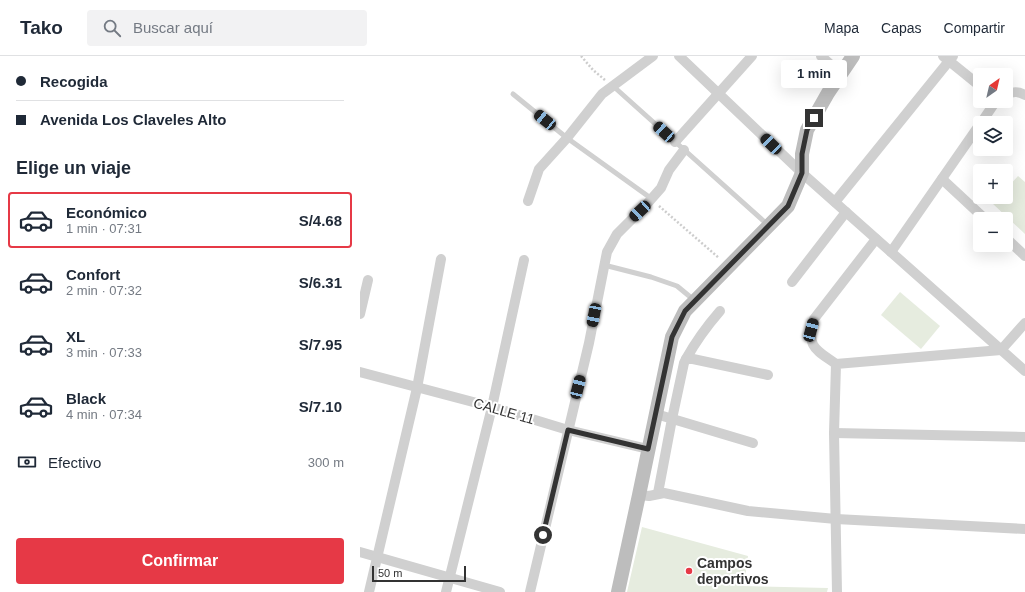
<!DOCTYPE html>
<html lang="es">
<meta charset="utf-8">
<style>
body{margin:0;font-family:Arial,sans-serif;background:#f2f2f3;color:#1f2937;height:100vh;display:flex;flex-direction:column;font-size:15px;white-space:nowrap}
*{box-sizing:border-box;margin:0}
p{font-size:13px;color:#747a83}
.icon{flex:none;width:22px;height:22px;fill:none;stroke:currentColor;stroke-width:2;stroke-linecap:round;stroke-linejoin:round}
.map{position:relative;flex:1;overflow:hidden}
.sheet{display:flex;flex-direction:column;background:#fff;width:360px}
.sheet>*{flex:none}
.guide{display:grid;align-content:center;height:88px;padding:0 16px;background:#fff}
.needle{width:26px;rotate:34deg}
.fabs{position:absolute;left:613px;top:12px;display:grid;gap:8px}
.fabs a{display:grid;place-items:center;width:40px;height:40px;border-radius:4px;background:#fff;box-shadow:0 4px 16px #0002;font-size:20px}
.scale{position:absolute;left:12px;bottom:10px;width:94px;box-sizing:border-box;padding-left:4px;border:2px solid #333;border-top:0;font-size:11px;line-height:14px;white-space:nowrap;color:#333;-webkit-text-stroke:3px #fff;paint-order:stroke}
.end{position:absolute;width:18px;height:18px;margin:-9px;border:5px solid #333;background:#fff;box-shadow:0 0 0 2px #fff}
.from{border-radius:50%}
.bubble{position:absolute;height:28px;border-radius:4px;background:#fff;box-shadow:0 4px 16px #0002;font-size:13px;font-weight:600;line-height:28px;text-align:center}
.car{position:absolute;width:12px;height:24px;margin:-12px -6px;border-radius:5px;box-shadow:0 0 3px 1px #0007;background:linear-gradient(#222 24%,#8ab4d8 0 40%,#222 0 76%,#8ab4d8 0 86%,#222 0)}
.guide b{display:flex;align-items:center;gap:14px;height:38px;font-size:15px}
.guide b+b{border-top:1px solid #e0e1e3}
.guide i{width:10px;height:10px;background:#1f2937}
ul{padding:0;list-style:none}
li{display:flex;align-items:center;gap:12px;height:56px;margin:0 8px 6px;padding:0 8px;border:2px solid transparent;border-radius:4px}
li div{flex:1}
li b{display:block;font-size:15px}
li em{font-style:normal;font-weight:600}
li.current{border-color:#e63946}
li>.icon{width:36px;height:36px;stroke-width:1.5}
h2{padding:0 16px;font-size:18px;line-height:48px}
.pay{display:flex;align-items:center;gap:10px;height:44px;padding:0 16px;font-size:15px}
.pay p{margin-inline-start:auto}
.button{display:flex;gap:8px;margin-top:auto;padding:8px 16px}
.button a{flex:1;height:46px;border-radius:4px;background:#e63946;color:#fff;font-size:16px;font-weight:600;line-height:46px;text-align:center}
header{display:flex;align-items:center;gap:24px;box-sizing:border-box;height:56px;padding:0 20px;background:#fff;border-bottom:1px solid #e0e1e3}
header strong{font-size:19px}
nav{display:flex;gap:22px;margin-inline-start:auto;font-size:14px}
.search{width:280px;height:36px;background:#f2f2f3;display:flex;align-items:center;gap:10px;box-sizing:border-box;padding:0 14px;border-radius:4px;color:#747a83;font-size:15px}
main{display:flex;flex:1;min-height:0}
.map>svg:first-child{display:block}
.green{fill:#e6ecdf}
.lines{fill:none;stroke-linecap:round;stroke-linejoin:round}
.path{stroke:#cdcdcd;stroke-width:2.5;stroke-dasharray:2 2;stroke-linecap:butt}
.lane{stroke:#d0d0d0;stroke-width:5}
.street{stroke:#d0d0d0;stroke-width:10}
.secondary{stroke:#bdbdbd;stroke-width:14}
.route{stroke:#333;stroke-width:5}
.poi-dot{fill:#e63946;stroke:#fff;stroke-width:1.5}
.labels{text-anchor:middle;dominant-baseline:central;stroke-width:4;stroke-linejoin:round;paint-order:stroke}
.street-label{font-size:14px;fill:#333;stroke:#fff}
.poi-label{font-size:14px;font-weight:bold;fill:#333;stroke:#fff;text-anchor:start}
</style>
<header>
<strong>Tako</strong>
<div class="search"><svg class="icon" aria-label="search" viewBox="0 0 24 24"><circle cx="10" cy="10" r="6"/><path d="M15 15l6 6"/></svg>Buscar aquí</div>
<nav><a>Mapa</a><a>Capas</a><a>Compartir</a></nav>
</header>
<main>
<section class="sheet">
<div class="guide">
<b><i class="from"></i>Recogida</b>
<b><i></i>Avenida Los Claveles Alto</b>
</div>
<h2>Elige un viaje</h2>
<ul>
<li class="current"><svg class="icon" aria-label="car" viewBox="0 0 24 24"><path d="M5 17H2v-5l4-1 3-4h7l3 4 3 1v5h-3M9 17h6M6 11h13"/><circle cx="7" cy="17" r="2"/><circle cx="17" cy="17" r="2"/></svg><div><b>Económico</b><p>1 min · 07:31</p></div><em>S/4.68</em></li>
<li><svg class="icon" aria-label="car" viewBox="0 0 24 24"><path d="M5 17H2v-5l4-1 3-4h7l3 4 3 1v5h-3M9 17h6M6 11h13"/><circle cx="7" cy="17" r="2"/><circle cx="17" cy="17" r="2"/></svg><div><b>Confort</b><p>2 min · 07:32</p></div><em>S/6.31</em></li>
<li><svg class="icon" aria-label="car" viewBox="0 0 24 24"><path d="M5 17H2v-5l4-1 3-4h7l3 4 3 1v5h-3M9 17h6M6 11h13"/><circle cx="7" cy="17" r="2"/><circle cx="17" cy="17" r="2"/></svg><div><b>XL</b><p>3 min · 07:33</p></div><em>S/7.95</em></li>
<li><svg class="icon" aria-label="car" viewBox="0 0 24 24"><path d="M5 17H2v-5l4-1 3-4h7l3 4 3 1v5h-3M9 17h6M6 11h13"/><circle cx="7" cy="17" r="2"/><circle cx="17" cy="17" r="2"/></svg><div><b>Black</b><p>4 min · 07:34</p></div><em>S/7.10</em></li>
</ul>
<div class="pay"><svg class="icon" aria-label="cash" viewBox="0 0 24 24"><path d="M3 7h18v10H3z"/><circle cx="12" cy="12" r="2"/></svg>Efectivo<p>300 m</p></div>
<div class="button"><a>Confirmar</a></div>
</section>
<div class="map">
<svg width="665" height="536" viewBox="0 0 665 536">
<rect width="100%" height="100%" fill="#fff"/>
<g class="green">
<polygon points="658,120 665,126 665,178 632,147 638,141 646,141 646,133"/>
<polygon points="540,236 580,270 561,293 521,259"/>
<polygon points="282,471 388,500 384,530 468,532 467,536 267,536"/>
</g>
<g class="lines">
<g class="path">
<polyline points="221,0 233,14 245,24"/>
<polyline points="299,150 359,202"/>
</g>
<g class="lane">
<polyline points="253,30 408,169"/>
<polyline points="153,38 207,82 292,143"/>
<polyline points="244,209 291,221 317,230 334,244"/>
</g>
<g class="street">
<polyline points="319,0 442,117 665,315"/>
<polyline points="461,0 481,18"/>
<polyline points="583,0 620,30"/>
<path d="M646,39C653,35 658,35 665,39"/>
<polyline points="621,67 636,45"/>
<polyline points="315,86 392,0"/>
<polyline points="582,123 625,163"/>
<polyline points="168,145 179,113 207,82 242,38 293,0"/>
<polyline points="475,146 593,0"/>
<polyline points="646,182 665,200"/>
<polyline points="531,196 620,68"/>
<polyline points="432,226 486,156"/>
<polyline points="0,258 8,224"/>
<path d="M326,303C336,285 347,270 360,255"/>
<path d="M476,308C455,293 446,291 454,263L516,183"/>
<polyline points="0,316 132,351 208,374 288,393"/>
<polyline points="296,358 393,387"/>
<polyline points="474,377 665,381"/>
<polyline points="298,437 312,363 324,307 326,303 333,303 408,319"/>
<polyline points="279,439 289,440 304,437 388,455 476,463 665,473"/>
<polyline points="0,496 140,536"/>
<polyline points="9,536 57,332 81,203"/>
<polyline points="86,536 132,351 164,204"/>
<polyline points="170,536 229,287 247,196 257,178 286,149 301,132 309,114 324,94"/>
<polyline points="477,536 474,377 476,308 641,294 665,267"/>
</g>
<polyline class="secondary" points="258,536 279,439 312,281 325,255 428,150 442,117 442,98 447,74 468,37 493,0"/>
</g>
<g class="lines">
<polyline class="route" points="183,479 208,374 288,393 312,281 325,255 428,150 442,117 442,98 447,74 454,62"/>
</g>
<circle class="poi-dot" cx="329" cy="515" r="4"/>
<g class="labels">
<g class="street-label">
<text transform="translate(144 355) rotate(16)">CALLE 11</text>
</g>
<g class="poi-label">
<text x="337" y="507">Campos<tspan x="337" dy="16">deportivos</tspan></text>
</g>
</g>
</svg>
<div class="fabs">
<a><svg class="needle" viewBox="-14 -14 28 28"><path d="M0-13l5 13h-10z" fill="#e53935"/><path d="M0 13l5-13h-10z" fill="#747a83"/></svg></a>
<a><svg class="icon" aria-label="layers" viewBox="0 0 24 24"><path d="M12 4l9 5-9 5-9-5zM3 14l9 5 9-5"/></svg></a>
<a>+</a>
<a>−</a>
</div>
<div class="scale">50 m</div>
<i class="end from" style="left:183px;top:479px"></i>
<i class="end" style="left:454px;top:62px"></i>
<div class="bubble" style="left:421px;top:4px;width:66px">1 min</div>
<i class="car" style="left:185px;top:64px;rotate:309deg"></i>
<i class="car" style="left:304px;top:76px;rotate:312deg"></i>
<i class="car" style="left:411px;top:88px;rotate:314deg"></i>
<i class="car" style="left:280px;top:155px;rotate:227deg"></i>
<i class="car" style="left:234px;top:259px;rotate:191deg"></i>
<i class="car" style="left:451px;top:274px;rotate:15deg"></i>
<i class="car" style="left:218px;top:331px;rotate:14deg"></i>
</div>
</main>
